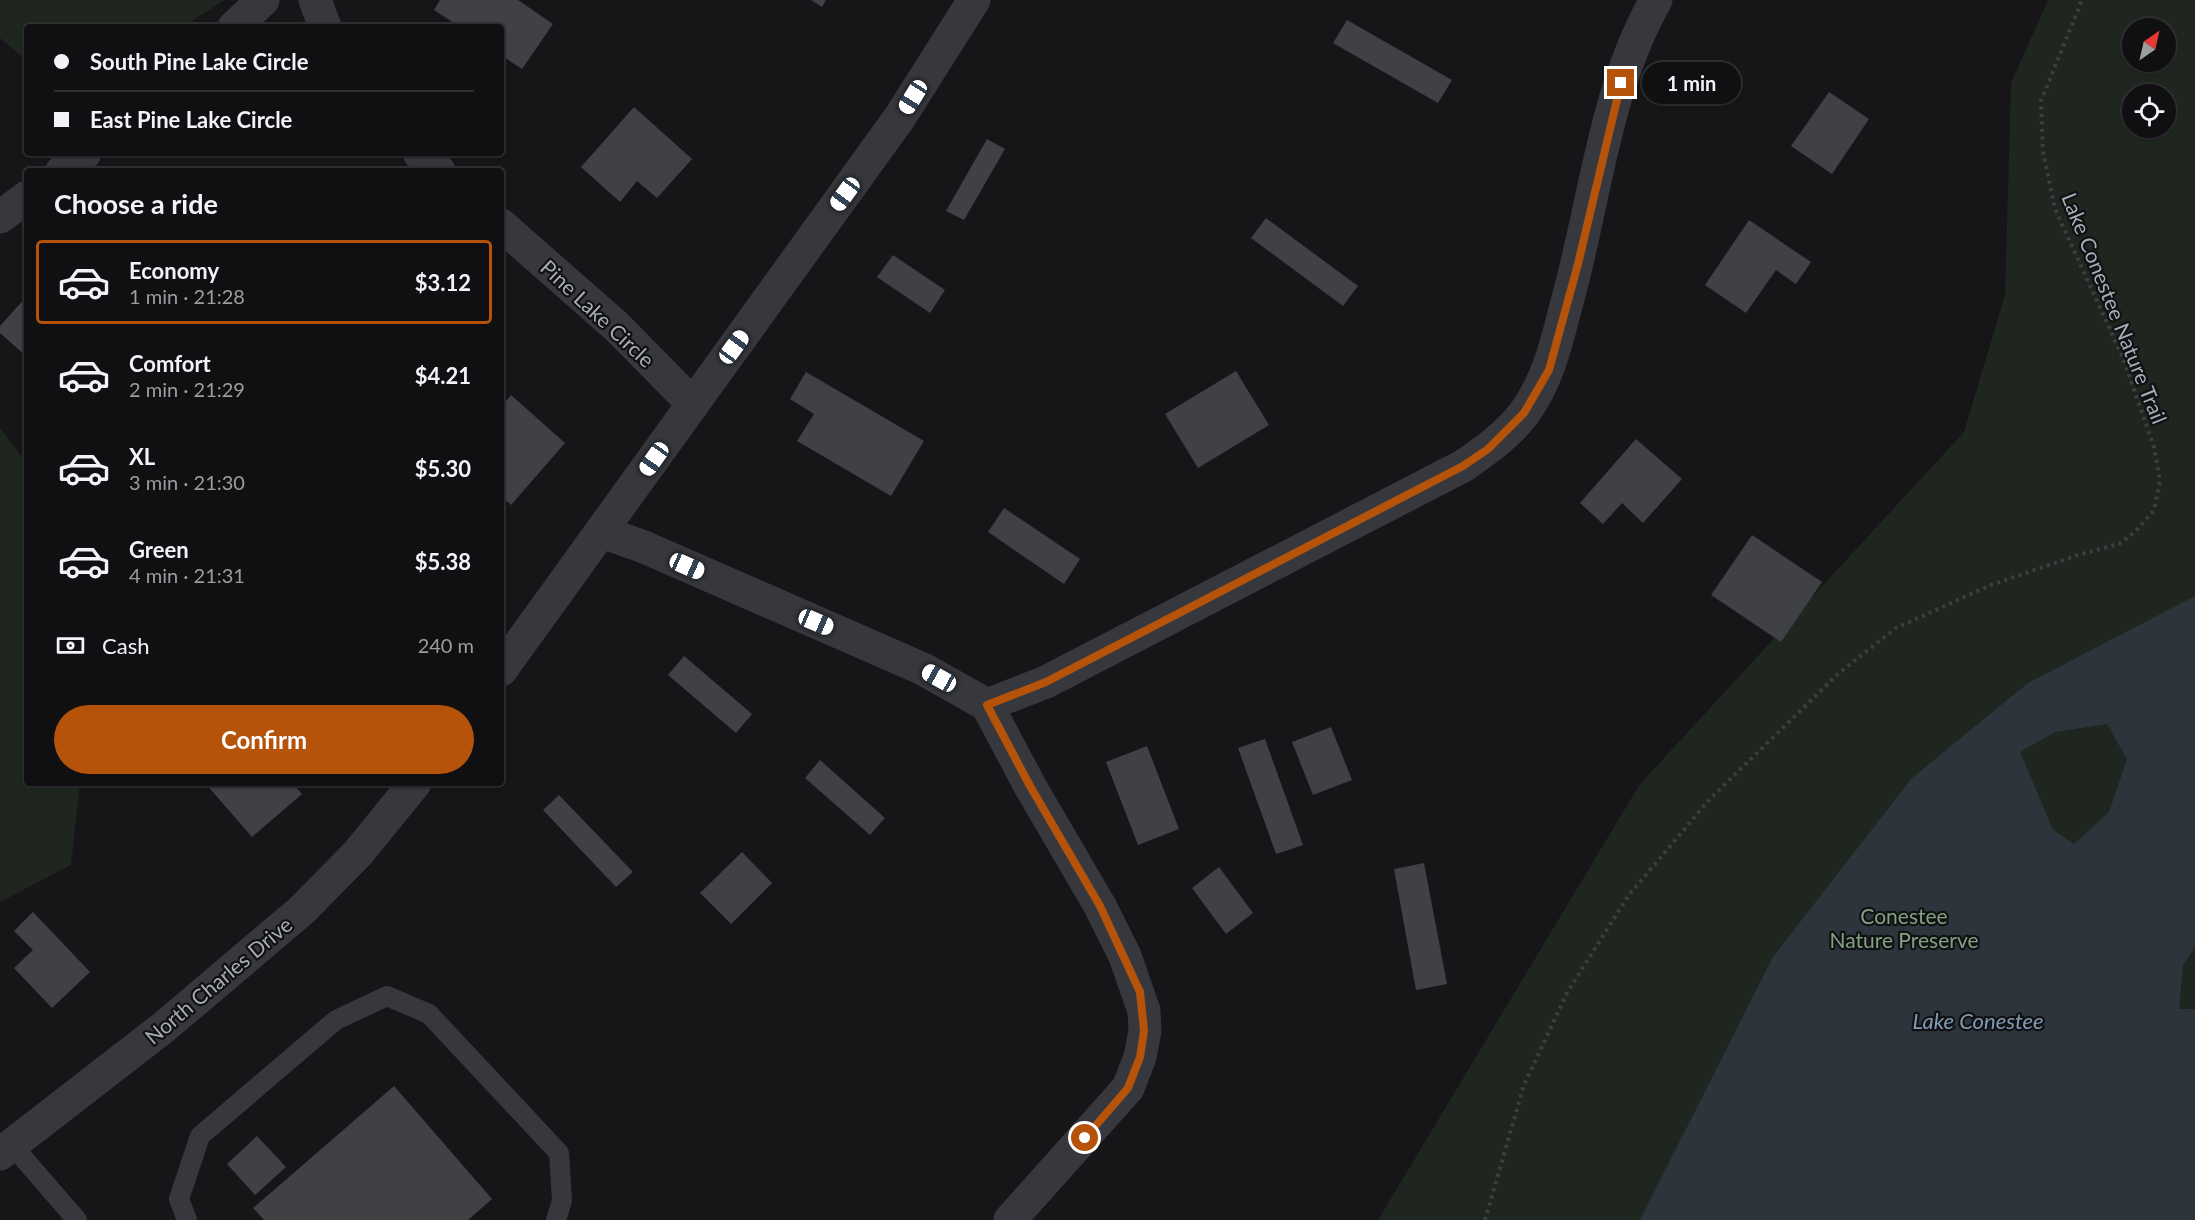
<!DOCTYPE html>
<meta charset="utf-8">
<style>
body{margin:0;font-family:Lato,sans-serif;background:#19191b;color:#f1f3f6;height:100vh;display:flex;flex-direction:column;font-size:22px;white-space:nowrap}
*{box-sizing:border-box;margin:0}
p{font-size:20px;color:#9c9d9f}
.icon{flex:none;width:33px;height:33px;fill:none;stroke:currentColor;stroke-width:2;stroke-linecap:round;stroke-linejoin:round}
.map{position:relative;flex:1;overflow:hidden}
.details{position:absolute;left:24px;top:168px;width:480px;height:618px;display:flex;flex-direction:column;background:#101012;border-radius:6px;box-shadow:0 2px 4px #0004,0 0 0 2px #303032}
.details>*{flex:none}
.hud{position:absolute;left:24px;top:24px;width:480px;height:132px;border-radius:6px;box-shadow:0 2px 4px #0004,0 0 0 2px #303032;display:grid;align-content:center;height:132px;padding:0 30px;background:#101012}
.needle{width:39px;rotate:34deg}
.buttons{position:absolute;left:2122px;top:18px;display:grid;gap:12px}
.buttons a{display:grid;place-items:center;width:54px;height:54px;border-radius:50%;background:#101012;box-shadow:0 2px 4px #0004,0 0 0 2px #303032;font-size:30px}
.end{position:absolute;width:27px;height:27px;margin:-14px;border:8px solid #b45309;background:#fff;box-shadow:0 0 0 3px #fff}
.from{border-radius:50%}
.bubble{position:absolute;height:42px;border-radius:21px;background:#101012;box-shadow:0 2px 4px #0004,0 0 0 2px #303032;font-size:20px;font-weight:700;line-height:42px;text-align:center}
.car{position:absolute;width:18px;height:36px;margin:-18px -9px;border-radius:8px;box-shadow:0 0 4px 2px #0007;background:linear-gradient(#fff 24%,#345 0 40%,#fff 0 76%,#345 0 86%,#fff 0)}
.hud b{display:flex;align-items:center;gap:21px;height:57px;font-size:22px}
.hud b+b{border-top:2px solid #303032}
.hud i{width:15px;height:15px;background:#f1f3f6}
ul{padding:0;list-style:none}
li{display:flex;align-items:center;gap:18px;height:84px;margin:0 12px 9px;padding:0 18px;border:3px solid transparent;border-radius:6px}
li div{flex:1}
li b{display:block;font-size:22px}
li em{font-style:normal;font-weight:700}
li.current{border-color:#b45309}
li>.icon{width:54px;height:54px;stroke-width:1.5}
h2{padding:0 30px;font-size:27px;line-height:72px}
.pay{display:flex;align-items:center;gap:15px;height:66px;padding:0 30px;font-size:22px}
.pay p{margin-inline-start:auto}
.cta{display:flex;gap:12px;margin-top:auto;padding:12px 30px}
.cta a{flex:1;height:69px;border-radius:36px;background:#b45309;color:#fff;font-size:24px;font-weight:700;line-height:69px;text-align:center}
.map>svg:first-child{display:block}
.green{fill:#1e261f;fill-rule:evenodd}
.water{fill:#2c353c;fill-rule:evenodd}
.building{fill:#404145}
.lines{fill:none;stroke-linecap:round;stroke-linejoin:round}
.path{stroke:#3d3f44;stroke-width:4;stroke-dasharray:3 4.5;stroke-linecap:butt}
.service{stroke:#37383d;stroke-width:20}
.minor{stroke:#37383d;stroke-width:33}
.route{stroke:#b45309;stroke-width:8}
.labels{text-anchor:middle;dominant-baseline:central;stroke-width:4.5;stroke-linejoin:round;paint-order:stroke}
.street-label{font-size:21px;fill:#a8adb8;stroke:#111113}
.park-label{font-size:21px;fill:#7fa381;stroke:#111113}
.water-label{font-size:22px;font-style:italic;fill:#7f9bb3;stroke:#111113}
</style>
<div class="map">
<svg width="2195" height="1220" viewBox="0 0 2195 1220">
<rect width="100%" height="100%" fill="#161618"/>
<g class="green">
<polygon points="0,0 225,0 182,27 27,27 27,61 0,38"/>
<path d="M2048,0H2195V1220H1378L1640,784L1964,432L2005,295L2011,83ZM2133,28H2166V62H2133ZM2133,94H2166V128H2133Z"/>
<polygon points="0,428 27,463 27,783 80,783 71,865 0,902"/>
</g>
<path class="water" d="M2195,596V947L2183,965L2179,1009H2195V1220H1640L1773,957L1912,778L2028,683ZM2107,724L2127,759L2109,812L2074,844L2053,830L2020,752L2055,732Z"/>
<g class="building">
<polygon points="440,0 518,0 553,24 522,69 501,55 501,27 460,27 434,10"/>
<polygon points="811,0 826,0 822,7"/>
<polygon points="1347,20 1452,80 1438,103 1333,43"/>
<polygon points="1829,92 1869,119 1832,174 1791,146"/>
<polygon points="634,107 692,159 657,198 637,181 620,202 581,167"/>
<polygon points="987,139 1005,149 964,220 946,211"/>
<polygon points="1266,218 1358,286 1343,306 1251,238"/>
<polygon points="1749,220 1811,262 1796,284 1776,270 1746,313 1705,285"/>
<polygon points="893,255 945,290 930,313 877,277"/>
<polygon points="27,296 27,357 0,333 0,326"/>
<polygon points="1236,371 1269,425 1198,468 1165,414"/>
<polygon points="806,372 924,441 891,496 797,441 814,414 790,399"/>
<polygon points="511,395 565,443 511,505 501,496 501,407"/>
<polygon points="1636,439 1682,479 1643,523 1622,503 1603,524 1580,503"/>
<polygon points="1004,508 1080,559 1064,584 988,532"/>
<polygon points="1752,535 1822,582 1781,642 1711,595"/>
<polygon points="684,656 752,714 736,733 668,675"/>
<polygon points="1331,727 1352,780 1313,795 1292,742"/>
<polygon points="1265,739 1303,845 1276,854 1238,748"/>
<polygon points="1147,746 1179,829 1138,845 1106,762"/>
<polygon points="820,760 885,818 870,835 805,778"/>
<polygon points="205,783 292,783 302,794 252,837"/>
<polygon points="559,795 633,872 616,887 543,810"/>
<polygon points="742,852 772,883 731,924 700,893"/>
<polygon points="1424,863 1447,984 1416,990 1394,869"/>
<polygon points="1219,867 1253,913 1226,934 1192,888"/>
<polygon points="33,912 90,972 52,1008 14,968 33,950 14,931"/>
<polygon points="394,1086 492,1199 468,1220 264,1220 253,1208"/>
<polygon points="257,1136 286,1167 255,1195 227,1164"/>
</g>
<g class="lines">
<polyline class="path" points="1485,1220 1524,1085 1567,993 1628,896 1709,800 1839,673 1896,628 1991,585 2078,555 2119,544 2136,531 2154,510 2160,481 2154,447 2123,358 2055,209 2043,152 2041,101 2082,0"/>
<g class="service">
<polyline points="12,1145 77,1220"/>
<polyline points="187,1220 179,1199 200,1136 336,1020 387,996 429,1014 559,1153 562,1201 556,1220"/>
</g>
<g class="minor">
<polyline points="315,0 325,27"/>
<polyline points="234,27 263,0"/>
<polyline points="419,153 439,171"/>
<polyline points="62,171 85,153"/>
<polyline points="0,217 27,197"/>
<polyline points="501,225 616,326 693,404"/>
<path d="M602,532L644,547L923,669L987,705L1046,682L1463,466C1485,451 1509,434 1525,412C1549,379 1557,340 1567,302C1595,202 1604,91 1656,0"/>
<polyline points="501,670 900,117 974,0"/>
<polyline points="987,705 1030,786 1100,906 1125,956 1144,1011 1145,1031 1140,1057 1128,1088 1010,1220"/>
<polyline points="0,1154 164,1027 302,910 358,853 415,783"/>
</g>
</g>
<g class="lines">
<polyline class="route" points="1085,1138 1128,1088 1140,1057 1144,1031 1140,992 1100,906 1030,786 987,705 1046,682 1463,466 1488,449 1524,413 1549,370 1578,264 1621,83"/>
</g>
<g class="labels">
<g class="street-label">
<text transform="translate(2115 308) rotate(68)">Lake Conestee Nature Trail</text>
<text transform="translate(598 313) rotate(43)">Pine Lake Circle</text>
<text transform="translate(218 980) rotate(-40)">North Charles Drive</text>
</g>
<g class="park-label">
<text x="1904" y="915">Conestee<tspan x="1904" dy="24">Nature Preserve</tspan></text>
</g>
<g class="water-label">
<text x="1978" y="1020">Lake Conestee</text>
</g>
</g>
</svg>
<div class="buttons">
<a><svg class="needle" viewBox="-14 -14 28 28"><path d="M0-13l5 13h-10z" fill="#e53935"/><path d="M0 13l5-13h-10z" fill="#9c9d9f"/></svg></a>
<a><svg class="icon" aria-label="locate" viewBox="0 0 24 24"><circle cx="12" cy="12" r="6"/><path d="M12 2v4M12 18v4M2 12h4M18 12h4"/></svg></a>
</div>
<i class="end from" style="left:1085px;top:1138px"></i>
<i class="end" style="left:1621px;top:83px"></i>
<div class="bubble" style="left:1642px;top:62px;width:99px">1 min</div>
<i class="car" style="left:913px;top:97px;rotate:212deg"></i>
<i class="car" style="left:845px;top:194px;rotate:216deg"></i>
<i class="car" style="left:734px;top:347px;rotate:36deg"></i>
<i class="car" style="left:654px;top:459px;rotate:215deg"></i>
<i class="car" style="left:687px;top:566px;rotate:114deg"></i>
<i class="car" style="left:816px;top:622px;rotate:113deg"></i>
<i class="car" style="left:939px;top:678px;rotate:299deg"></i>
<div class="hud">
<b><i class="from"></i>South Pine Lake Circle</b>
<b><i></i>East Pine Lake Circle</b>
</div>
<section class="details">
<h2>Choose a ride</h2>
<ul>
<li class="current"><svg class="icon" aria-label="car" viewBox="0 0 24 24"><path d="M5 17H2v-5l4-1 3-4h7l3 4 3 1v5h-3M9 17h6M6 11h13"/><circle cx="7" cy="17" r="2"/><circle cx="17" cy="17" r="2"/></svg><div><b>Economy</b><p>1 min · 21:28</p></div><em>$3.12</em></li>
<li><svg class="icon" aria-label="car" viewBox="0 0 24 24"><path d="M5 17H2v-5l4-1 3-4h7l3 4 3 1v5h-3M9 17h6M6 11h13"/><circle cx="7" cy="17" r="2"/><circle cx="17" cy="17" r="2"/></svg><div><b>Comfort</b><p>2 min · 21:29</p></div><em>$4.21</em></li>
<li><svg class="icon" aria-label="car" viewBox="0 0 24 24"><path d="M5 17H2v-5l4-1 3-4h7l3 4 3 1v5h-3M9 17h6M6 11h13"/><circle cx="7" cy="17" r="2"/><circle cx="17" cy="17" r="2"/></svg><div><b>XL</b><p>3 min · 21:30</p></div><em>$5.30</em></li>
<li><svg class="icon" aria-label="car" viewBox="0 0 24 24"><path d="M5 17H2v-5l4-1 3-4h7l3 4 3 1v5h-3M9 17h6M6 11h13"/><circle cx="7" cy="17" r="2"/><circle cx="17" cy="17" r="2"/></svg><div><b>Green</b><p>4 min · 21:31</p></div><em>$5.38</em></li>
</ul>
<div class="pay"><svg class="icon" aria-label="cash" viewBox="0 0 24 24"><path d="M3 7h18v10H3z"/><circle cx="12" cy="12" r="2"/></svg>Cash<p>240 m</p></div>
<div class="cta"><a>Confirm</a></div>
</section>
</div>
